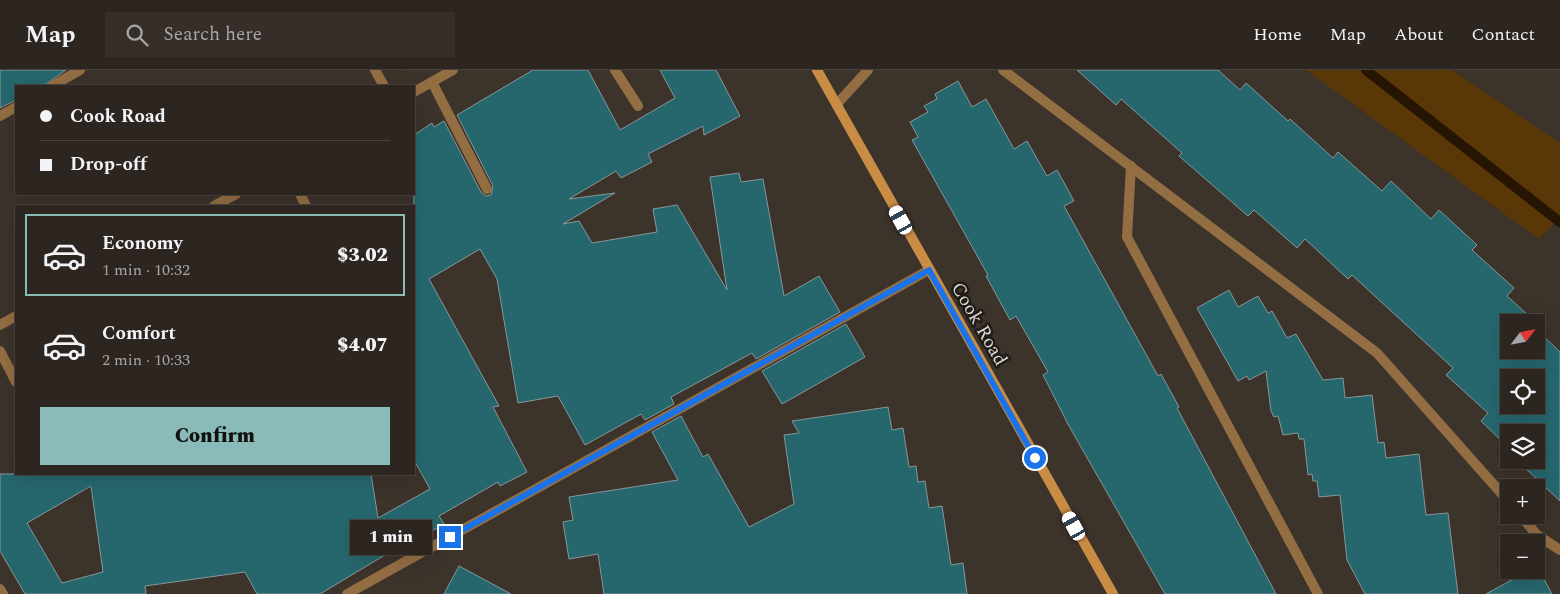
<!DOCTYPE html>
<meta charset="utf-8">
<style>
body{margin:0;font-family:Spectral,serif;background:#352e29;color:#f1f3f6;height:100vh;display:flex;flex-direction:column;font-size:19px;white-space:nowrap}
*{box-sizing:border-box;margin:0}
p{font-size:16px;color:#a7a5a5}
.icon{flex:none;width:28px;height:28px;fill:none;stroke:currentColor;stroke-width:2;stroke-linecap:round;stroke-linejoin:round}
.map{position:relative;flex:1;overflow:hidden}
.details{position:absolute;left:15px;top:135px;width:400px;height:270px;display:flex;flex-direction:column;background:#2d2620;border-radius:0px;box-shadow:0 5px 20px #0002,0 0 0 1px #48433e}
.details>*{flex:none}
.hud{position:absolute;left:15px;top:15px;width:400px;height:110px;border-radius:0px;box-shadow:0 5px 20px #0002,0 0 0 1px #48433e;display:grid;align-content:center;height:110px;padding:0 25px;background:#2d2620}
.needle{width:32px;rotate:58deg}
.tools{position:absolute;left:1500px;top:244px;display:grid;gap:10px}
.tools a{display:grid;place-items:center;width:45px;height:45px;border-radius:0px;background:#2d2620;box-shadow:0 5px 20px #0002,0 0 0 1px #48433e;font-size:25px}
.end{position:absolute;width:22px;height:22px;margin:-11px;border:6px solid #1a73e8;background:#fff;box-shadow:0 0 0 2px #fff}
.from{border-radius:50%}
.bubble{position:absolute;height:35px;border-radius:0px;background:#2d2620;box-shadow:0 5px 20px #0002,0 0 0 1px #48433e;font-size:16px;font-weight:800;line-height:35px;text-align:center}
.car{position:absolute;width:15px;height:30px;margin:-15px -8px;border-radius:6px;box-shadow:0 0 4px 1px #0007;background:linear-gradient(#fff 24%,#345 0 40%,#fff 0 76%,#345 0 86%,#fff 0)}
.hud b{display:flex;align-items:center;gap:18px;height:48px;font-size:19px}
.hud b+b{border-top:1px solid #48433e}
.hud i{width:12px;height:12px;background:#f1f3f6}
ul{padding:9px 0 0;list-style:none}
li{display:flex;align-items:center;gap:15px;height:82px;margin:0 10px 8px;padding:0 15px;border:2px solid transparent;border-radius:0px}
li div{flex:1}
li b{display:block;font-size:19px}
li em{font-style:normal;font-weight:800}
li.active{border-color:#8bbbb9}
li>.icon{width:45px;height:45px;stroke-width:1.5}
.button{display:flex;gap:10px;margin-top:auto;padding:10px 25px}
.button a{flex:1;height:58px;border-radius:0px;background:#8bbbb9;color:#111;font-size:20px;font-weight:800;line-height:58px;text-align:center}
header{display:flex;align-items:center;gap:30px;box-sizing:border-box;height:70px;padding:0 25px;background:#2d2620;border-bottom:1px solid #48433e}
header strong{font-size:24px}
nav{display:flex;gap:28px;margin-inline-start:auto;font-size:18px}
.search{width:350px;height:45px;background:#352e29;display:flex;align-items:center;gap:12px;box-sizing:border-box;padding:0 18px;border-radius:0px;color:#a7a5a5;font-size:19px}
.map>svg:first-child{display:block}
.green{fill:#5a3707}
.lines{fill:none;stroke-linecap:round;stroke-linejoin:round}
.stream{stroke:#261502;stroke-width:10}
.building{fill:#26676e;stroke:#87979a;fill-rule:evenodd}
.lane{stroke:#946e43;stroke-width:10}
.street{stroke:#946e43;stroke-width:10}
.secondary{stroke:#c98c45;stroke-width:10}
.route{stroke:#1a73e8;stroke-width:6}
.labels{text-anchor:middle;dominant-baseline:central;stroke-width:5;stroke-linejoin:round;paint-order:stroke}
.street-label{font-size:19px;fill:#ded8d3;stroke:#201c18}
</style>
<header>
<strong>Map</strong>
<div class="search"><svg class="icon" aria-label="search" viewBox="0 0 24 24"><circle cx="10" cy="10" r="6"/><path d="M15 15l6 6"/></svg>Search here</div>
<nav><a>Home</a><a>Map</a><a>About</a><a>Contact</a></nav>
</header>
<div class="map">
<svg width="1560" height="524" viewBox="0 0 1560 524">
<rect width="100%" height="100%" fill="#3c332b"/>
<polygon class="green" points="1306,0 1452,0 1560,73 1560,147 1539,169"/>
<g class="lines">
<polyline class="stream" points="1366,0 1560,152"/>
</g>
<g class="building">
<polygon points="0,0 66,0 43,16 16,16 16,30 0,38"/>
<path d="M533,0H588L620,60L675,28L660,0H716L740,46L704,65L703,56L648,84L652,92L621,108L616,101L569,129L615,123L563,154L579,151L592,173L657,162L653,139L677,135L727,220L710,107L739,103L741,112L763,109L784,226L819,206L840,242L756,289L752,283L671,327L674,334L645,350L641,344L585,375L558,326L518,333L497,209L480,179L429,209L499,336L493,337L527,402L500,416L498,412L439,446L444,454L396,482L395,479L320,524H257L245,502L145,516L146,524H25L0,481V404H371L378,448L430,419L414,390V65L432,53L434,57L444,51L481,122L486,126L491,125L493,116L457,45ZM91,416L103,502L62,513L27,453Z"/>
<path d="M1077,0H1218L1240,20L1246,13L1288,51L1290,49L1333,88L1338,82L1382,121L1391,111L1431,149L1439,140L1477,175L1472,180L1514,218L1507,226L1530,247L1527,250L1529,252H1509V280H1536V259L1560,282V431L1525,398L1527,395L1522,390H1536V362H1509V378L1481,351L1488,343L1446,305L1453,298L1352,205L1348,209L1305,169L1297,178L1254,140L1248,146L1179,86L1182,83L1121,29L1116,35ZM1509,308H1536V335H1509Z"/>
<polygon points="958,11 972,37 986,29 1014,79 1027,71 1047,106 1057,100 1074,131 1064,136 1158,306 1161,304 1179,337 1177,338 1276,524 1165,524 1069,356 1043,305 1048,302 1016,246 1010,250 986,206 988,205 912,70 918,67 910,52 928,42 924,36 937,29 935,24"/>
<polygon points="1229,220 1238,237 1258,226 1268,243 1272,241 1287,268 1296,264 1323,310 1343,308 1345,328 1372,325 1378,373 1384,372 1386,388 1419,384 1426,445 1448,443 1458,524 1365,524 1347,490 1340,425 1319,427 1317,411 1313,411 1312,404 1308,405 1304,369 1299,369 1298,363 1283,365 1278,346 1274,347 1271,341 1266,301 1249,310 1247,306 1238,311 1197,238"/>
<polygon points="846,254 865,287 782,334 762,301"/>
<polygon points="888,337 892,360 903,358 909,397 916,396 918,412 925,411 929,438 942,436 951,495 963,493 967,524 604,524 598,484 569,489 563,452 573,450 569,427 678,410 652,362 681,346 703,387 708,384 749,457 794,434 784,365 799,363 792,351"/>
<polygon points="459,496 511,524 444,524"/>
<polygon points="1537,496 1552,524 1486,524 1530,500 1536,500"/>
</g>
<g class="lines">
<g class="lane">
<polyline points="375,0 384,16"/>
<polyline points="615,0 638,36"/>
<polyline points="1003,0 1377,283 1509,432"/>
<polyline points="432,12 487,119"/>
<polyline points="52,16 80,0"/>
<polyline points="414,22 453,0"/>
<polyline points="0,46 16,37"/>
<polyline points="1131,96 1127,167 1318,524"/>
<polyline points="300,124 306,136"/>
<polyline points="214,136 236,124"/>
<polyline points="0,255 16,246"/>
<polyline points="0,281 16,312"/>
<polyline points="1520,445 1537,465 1560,480"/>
<polyline points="0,519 3,524"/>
<polyline points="347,524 929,200"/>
</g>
<polyline class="street" points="837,34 868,0"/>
<polyline class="secondary" points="817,0 1113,524"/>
</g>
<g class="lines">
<polyline class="route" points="450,467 929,200 1035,388"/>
</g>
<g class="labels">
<g class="street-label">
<text transform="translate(979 254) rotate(60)">Cook Road</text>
</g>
</g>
</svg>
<div class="tools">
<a><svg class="needle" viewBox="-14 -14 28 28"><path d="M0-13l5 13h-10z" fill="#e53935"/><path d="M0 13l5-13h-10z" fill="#a7a5a5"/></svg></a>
<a><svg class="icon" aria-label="locate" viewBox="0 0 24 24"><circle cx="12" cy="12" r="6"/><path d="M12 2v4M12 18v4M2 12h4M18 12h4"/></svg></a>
<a><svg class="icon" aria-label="layers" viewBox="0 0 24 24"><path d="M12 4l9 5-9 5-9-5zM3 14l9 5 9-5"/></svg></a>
<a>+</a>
<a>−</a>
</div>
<i class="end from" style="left:1035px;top:388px"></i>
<i class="end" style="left:450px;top:467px"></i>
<div class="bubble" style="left:350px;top:450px;width:82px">1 min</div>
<i class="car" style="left:901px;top:150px;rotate:331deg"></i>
<i class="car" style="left:1074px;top:456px;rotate:331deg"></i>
<div class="hud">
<b><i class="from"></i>Cook Road</b>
<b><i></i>Drop-off</b>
</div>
<section class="details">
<ul>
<li class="active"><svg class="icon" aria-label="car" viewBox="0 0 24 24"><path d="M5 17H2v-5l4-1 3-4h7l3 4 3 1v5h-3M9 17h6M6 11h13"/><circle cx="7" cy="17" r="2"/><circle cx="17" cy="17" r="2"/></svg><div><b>Economy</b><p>1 min · 10:32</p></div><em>$3.02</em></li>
<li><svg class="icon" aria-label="car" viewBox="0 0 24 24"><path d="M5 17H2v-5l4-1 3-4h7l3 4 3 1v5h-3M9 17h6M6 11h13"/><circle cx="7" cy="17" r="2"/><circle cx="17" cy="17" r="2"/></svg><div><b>Comfort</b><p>2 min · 10:33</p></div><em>$4.07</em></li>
</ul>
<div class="button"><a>Confirm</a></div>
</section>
</div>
